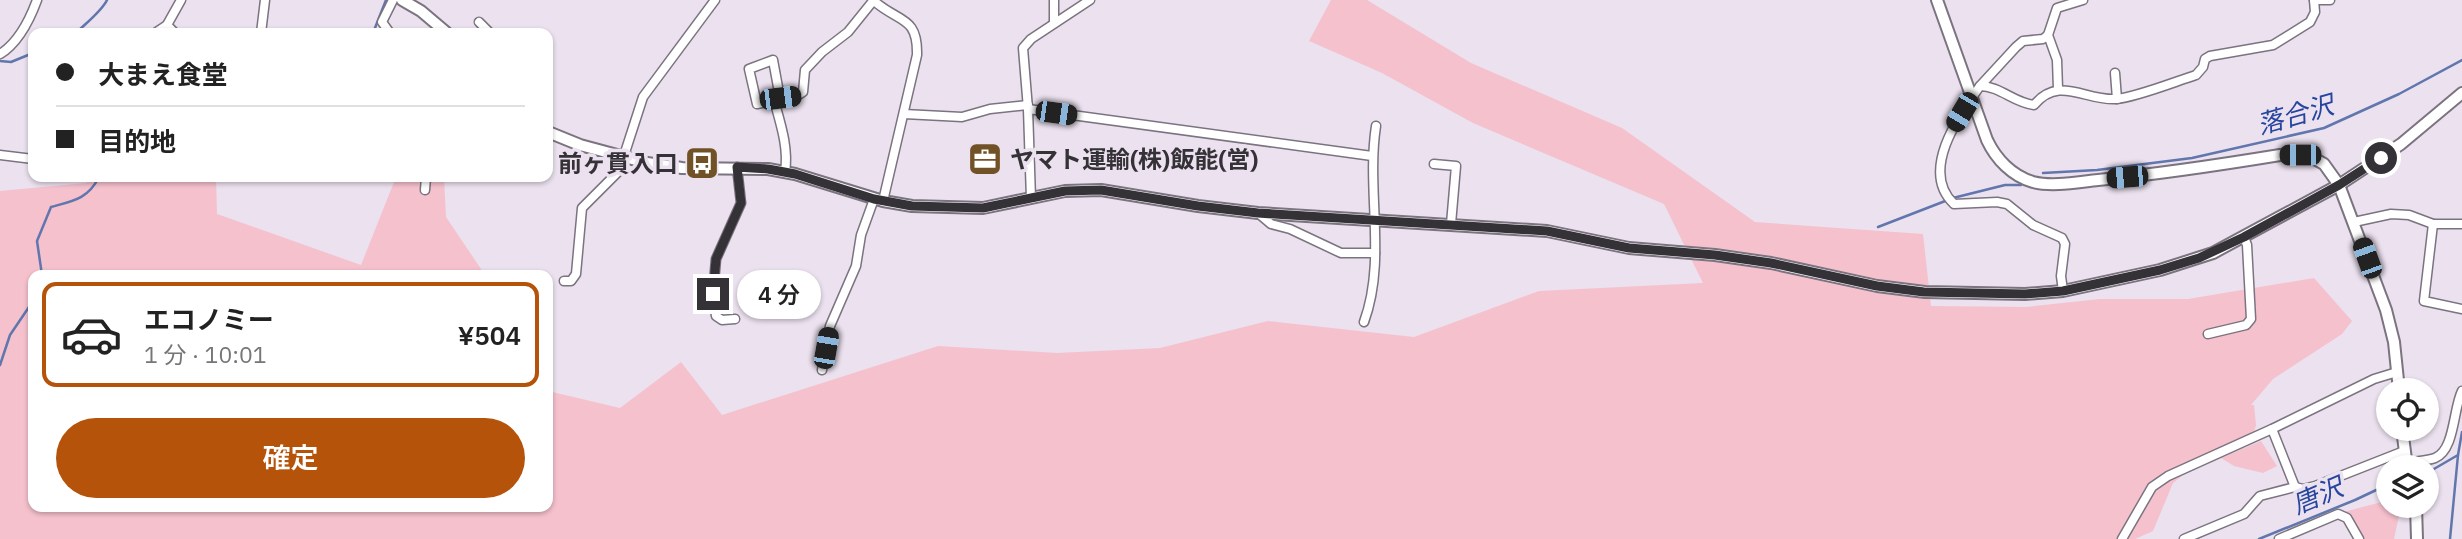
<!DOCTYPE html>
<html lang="ja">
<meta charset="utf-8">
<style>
body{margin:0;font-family:"IBM Plex Sans","Noto Sans JP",sans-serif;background:#f2f2f2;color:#222;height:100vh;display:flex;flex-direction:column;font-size:26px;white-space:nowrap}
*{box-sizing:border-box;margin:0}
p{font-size:23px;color:#767676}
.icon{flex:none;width:38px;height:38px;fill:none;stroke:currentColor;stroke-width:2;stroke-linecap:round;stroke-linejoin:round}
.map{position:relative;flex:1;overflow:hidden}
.drawer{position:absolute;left:28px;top:270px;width:525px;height:242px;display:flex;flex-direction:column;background:#fff;border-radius:14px;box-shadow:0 2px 5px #0004}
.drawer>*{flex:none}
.guide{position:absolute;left:28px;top:28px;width:525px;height:154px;border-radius:14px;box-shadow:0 2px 5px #0004;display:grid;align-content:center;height:154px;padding:0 28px;background:#fff}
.tools{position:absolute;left:2376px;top:378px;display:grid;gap:14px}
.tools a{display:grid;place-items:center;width:63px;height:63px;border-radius:50%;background:#fff;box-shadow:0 2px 5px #0004;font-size:35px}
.end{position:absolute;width:32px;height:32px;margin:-16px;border:9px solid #353237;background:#fff;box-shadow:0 0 0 4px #fff}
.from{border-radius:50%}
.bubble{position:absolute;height:49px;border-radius:24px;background:#fff;box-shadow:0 2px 5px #0004;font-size:23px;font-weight:600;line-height:49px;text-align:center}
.car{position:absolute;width:21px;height:42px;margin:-21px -10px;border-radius:9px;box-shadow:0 0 5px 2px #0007;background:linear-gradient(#222 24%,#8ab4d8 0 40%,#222 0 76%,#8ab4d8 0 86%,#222 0)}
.guide b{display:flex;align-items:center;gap:24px;height:66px;font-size:26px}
.guide b+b{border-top:2px solid #e0e0e0}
.guide i{width:18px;height:18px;background:#222}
ul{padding:12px 0 0;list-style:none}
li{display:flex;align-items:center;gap:21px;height:105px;margin:0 14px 10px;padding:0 14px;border:4px solid transparent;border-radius:14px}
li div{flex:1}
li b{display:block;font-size:26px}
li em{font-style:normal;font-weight:600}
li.on{border-color:#b45309}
li>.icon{width:63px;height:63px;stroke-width:1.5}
.button{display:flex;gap:14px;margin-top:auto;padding:14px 28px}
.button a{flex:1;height:80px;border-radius:42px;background:#b45309;color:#fff;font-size:28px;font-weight:600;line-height:80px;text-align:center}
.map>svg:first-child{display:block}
.green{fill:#f5c1cd}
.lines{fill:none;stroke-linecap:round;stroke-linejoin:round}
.stream{stroke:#6076ad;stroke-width:2.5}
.minor-casing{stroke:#7b7380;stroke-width:11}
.secondary-casing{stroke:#7b7380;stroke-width:14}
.minor{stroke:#fff;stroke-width:8}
.secondary{stroke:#fff;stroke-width:10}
.route{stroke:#353237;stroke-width:9}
.labels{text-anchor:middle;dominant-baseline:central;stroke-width:7;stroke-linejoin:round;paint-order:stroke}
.poi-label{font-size:24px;font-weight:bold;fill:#353237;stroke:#ebe1ef;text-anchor:start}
.water-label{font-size:26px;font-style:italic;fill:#26459f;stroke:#ebe1ef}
</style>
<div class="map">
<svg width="2462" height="539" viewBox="0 0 2462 539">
<rect width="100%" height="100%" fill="#ebe1ef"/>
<g class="green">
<polygon points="1331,0 1367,0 1471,63 1622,128 1755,222 1923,234 1931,306 2026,307 2100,299 2188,299 2314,278 2352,321 2342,334 2273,379 2251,405 2254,405 2256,425 2254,432 2215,450 2173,483 2153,531 2135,539 0,539 0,191 86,183 92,177 216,177 217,214 361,265 396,177 444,177 446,217 485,275 33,275 33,506 548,506 548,391 620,408 681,362 722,415 938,346 1057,353 1160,348 1268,321 1414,337 1539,291 1703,283 1664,204 1473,123 1382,73 1309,41"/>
<polygon points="2261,441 2277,466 2263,473 2234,466 2221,458"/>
<polygon points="2389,500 2389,506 2401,506 2394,539 2353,539 2340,513"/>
</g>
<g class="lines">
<g class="stream">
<path d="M76,33C85,24 102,11 107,0"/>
<polyline points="373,33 386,0"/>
<polyline points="0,61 11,62 33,53"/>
<polyline points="2043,173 2097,170 2192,158 2324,128 2399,94 2462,60"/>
<polyline points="1878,227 1953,198 2005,185 2021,185"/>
<path d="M42,275L37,241L51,207C73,201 88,199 99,177"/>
<polyline points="0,365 10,335 33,301"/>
<polyline points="2427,473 2458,455"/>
<polyline points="2259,539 2355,500 2389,484"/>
<polyline points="2450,539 2458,455 2462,432"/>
</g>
<g class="minor-casing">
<g id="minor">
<path d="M873,0C898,23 918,15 917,55L883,201"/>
<polyline points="2314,0 2330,0"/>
<polyline points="479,22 490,33"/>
<polyline points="1054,23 1054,0"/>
<polyline points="167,25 175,33"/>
<polyline points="155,33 167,25 181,0"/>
<polyline points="261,33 265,0"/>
<polyline points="390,33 382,22 393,0"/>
<polyline points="2048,35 2057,60 2058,89"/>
<path d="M0,54C18,43 30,19 37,0"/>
<polyline points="2115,73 2117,99"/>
<polyline points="1980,86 2016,47 2023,41 2043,39 2048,35 2057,8 2083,0"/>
<polyline points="780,98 773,60 749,69 757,104 797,96 803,92 805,70 822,52 848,32 873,1"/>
<path d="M774,100C780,122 789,148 785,172"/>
<polyline points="1028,109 1372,156"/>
<polyline points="904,114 962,117 990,109 1028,105"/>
<polyline points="0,155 33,159"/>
<polyline points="1434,164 1456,166 1451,224"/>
<polyline points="425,190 426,177"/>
<polyline points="1031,199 1028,109 1023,48 1031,39 1090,0"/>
<polyline points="1258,213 1271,224 1290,229 1341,253 1375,253"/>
<polyline points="2354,222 2391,214 2409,215 2433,224 2462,224"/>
<polyline points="2433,224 2424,301 2462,309"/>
<polyline points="564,281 571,281 576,274 582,208 619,171 643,97 715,0"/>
<path d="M2063,291L2061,276L2065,244L2062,238L2033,225L2007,204L1997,202L1954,204C1919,171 1959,116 1980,86C2000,86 2014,103 2034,105C2059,75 2085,101 2116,99C2137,97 2174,82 2196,75L2203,67L2205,59L2210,56L2273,45L2310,22L2315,12L2314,0"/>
<polyline points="735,319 722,320 716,316 713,294 716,259 741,203 737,167"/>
<path d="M1364,322C1387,259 1366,191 1376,126"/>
<polyline points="2208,334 2246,325 2251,319 2247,245 2244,237"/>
<polyline points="822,370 830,326 856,266 861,235 874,199"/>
<polyline points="2272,429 2295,487"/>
<path d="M2407,463C2416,461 2427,461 2435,458C2455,450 2453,409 2462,391"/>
<polyline points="2122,539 2152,487 2168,476 2272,429 2374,379 2397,372"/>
<polyline points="2184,539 2244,514 2260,496 2295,487 2303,489 2315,486 2404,451"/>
<polyline points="2279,539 2338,514 2347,518 2359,539"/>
</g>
</g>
<g class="secondary-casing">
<g id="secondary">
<polyline points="402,0 421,11 447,33"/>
<path d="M1937,0L1987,140C1996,159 2012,176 2033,182C2053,187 2078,182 2098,180C2159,174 2219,165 2280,155H2300L2313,158L2324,164L2339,185L2386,310L2394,342L2399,390"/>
<polyline points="548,132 580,145 647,163 682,168 768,169 795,174 883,201 912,206 983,208 1065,191 1101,190 1198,206 1258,213 1547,231 1629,248 1715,255 1771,263 1877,286 1925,292 2025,294 2063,291 2160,270 2213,253 2339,185 2401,144 2462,93"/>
<polyline points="2402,429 2407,467"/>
<polyline points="2416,506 2417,539"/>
</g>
</g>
<use href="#minor" class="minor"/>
<use href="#secondary" class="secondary"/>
</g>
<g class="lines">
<polyline class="route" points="713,294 716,259 741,203 737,167 768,169 795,174 874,199 912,206 983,208 1065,191 1101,190 1198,206 1258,213 1547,231 1629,248 1715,255 1771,263 1877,286 1924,292 2025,294 2063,291 2160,270 2199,258 2244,237 2339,185 2381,158"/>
</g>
<defs>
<g id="office-square" transform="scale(1.75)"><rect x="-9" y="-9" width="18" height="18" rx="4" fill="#705226" stroke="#ebe1ef"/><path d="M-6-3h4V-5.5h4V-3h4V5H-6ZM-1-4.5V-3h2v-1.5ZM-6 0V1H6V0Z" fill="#fff"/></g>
<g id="bus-square" transform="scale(1.75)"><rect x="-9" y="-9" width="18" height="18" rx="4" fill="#705226" stroke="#ebe1ef"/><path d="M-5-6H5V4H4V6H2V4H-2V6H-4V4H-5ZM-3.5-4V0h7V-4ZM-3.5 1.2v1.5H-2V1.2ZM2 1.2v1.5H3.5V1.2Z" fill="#fff"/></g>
</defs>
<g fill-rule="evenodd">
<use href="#office-square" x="985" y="159"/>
<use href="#bus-square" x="702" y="163"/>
</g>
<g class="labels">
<g class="poi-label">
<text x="1010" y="159">ヤマト運輸(株)飯能(営)</text>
<text x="678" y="163" text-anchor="end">前ヶ貫入口</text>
</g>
<g class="water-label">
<text transform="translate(2295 114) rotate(-16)">落合沢</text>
<text transform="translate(2317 495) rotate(-23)">唐沢</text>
</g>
</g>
</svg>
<div class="tools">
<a><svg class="icon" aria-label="locate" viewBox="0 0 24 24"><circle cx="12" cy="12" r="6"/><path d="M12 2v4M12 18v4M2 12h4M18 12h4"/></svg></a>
<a><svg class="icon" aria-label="layers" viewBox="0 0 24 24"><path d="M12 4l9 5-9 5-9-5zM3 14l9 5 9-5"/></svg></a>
</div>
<i class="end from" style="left:2381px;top:158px"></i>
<i class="end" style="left:713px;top:294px"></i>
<div class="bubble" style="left:737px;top:270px;width:84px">4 分</div>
<i class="car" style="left:780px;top:98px;rotate:83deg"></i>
<i class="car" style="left:1962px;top:112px;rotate:211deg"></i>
<i class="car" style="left:1056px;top:113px;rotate:98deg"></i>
<i class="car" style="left:2300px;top:155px;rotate:270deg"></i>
<i class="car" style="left:2127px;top:177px;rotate:265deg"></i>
<i class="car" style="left:2367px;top:258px;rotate:340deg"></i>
<i class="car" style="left:826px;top:348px;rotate:10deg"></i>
<div class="guide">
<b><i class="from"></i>大まえ食堂</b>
<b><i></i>目的地</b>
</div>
<section class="drawer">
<ul>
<li class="on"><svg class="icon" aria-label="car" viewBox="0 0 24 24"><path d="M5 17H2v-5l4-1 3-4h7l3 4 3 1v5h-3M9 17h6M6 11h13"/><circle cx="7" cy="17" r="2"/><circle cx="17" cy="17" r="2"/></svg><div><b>エコノミー</b><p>1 分 · 10:01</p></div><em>¥504</em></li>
</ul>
<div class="button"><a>確定</a></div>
</section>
</div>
